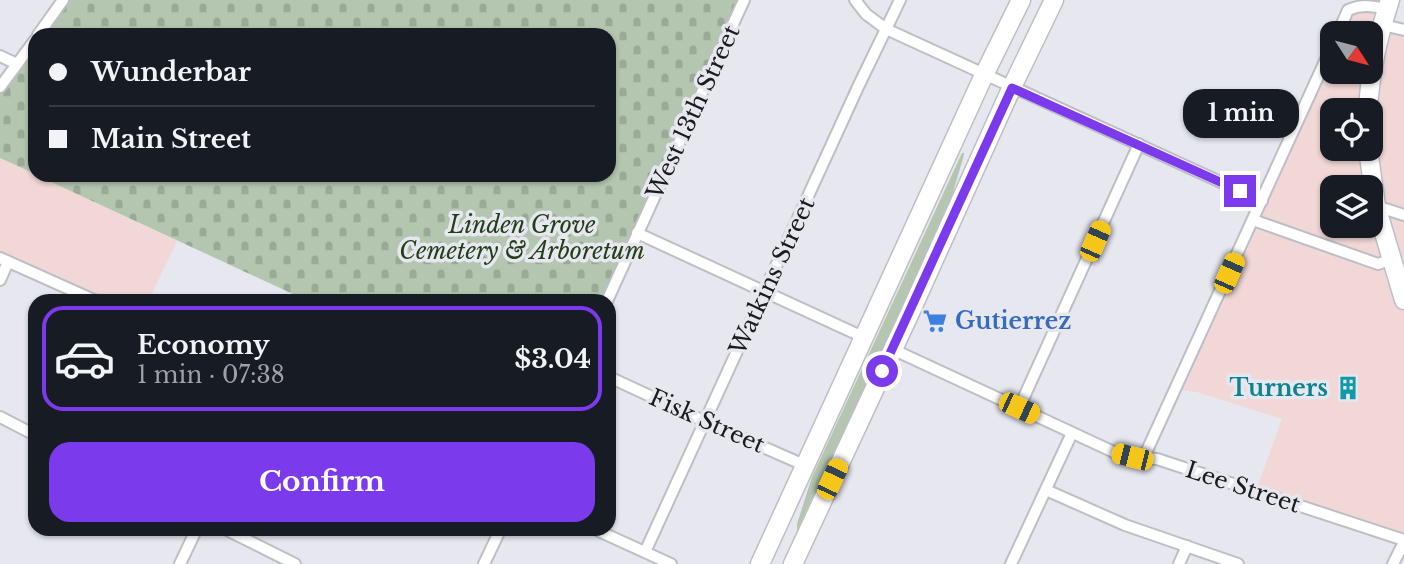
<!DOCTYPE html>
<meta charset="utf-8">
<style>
body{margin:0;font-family:"Libre Baskerville",serif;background:#242831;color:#f1f3f6;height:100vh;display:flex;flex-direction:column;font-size:26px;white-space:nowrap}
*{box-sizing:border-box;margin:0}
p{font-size:23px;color:#9ea1a6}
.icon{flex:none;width:38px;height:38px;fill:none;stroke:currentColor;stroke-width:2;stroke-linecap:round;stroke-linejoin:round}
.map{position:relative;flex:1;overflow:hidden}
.details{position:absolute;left:28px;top:294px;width:588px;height:242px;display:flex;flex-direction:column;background:#171b24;border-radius:21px;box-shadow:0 2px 5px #0004}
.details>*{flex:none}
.guide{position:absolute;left:28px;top:28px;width:588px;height:154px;border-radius:21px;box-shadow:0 2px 5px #0004;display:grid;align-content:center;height:154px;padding:0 21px;background:#171b24}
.needle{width:46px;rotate:126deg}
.tools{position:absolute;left:1320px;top:21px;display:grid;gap:14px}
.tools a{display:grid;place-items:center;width:63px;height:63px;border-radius:14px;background:#171b24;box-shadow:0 2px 5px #0004;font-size:35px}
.end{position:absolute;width:32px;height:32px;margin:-16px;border:9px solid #7c3aed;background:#fff;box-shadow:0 0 0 4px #fff}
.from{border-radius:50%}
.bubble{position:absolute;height:49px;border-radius:21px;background:#171b24;box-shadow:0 2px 5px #0004;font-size:23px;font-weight:800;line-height:49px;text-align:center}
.car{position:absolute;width:21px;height:42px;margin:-21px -10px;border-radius:9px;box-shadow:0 0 5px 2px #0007;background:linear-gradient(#f5c518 24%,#345 0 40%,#f5c518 0 76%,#345 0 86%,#f5c518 0)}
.guide b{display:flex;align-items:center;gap:24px;height:66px;font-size:26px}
.guide b+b{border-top:2px solid #363941}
.guide i{width:18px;height:18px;background:#f1f3f6}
ul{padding:12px 0 0;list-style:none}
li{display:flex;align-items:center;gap:21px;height:105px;margin:0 14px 10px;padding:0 7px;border:4px solid transparent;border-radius:21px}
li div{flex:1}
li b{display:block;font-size:26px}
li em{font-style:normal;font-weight:800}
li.selected{border-color:#7c3aed}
li>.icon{width:63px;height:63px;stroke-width:1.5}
.primary-button{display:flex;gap:14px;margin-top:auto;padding:14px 21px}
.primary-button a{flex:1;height:80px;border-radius:21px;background:#7c3aed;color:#fff;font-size:28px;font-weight:800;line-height:80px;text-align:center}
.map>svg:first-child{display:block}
.commercial{fill:#f1d7d5;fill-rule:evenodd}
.grass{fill:#b4c6af}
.cemetery{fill:url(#cemetery-stones)}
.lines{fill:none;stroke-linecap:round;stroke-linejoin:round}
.minor-casing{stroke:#bdbfc7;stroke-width:14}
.primary-casing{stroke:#bdbfc7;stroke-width:21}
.minor{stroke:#fff;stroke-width:10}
.primary{stroke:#fff;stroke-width:18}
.route{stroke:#7c3aed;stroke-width:9}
.labels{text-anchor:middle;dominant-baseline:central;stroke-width:7;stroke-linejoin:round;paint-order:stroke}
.street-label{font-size:23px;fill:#1a1b1e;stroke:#e6e7ef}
.park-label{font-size:23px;font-style:italic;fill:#223f18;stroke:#e6e7ef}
.shop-label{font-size:23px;font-weight:bold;fill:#366cbe;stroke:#e6e7ef;text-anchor:start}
.culture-label{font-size:23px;font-weight:bold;fill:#0d838f;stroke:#e6e7ef;text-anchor:end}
</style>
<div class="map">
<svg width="1404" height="564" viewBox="0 0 1404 564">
<defs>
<pattern id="cemetery-stones" width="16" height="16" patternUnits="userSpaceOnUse" patternTransform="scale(1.75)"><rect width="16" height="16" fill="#b4c6af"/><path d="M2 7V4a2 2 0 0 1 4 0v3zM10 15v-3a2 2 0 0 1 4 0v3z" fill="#9aaa96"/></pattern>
</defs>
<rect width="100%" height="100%" fill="#e6e7ef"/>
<g class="commercial">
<path d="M1387,9L1383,25L1404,31V540L1256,491L1282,419L1197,392L1174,389L1332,46V72H1370V33H1338L1348,10ZM1332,110H1370V149H1332ZM1332,187H1370V226H1332Z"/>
<polygon points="0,158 177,241 148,301 96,301 0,258"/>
</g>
<polygon class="grass" points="962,153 964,153 964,155 948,209 797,531 797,524 812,477"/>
<g class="cemetery">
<polygon points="63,0 744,0 607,301 308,301 36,175 609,175 609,35 38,35"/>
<polygon points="35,40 35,174 0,158 0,87"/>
</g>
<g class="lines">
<g class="minor-casing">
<g id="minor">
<polyline points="855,0 866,14 886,29 1262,201"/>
<polyline points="1383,25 1404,30"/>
<path d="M1338,33L1348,10C1362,4 1372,6 1387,9"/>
<polyline points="38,35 63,0"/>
<polyline points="0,56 17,64"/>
<polyline points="0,87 35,40"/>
<polyline points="1376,206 1404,215"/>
<polyline points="1253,220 1378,264 1392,259"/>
<polyline points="637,233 863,337"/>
<polyline points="0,258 96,301"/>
<polyline points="0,280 8,262"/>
<polyline points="301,301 302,299"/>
<polyline points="607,301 744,0"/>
<polyline points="892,349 1118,454 1132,457 1157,459 1404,540"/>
<polyline points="609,377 704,421 804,465"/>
<polyline points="1019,408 1139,144"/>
<polyline points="0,417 35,435"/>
<polyline points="1144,457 1332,46"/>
<polyline points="1046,490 1125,525 1238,564"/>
<polyline points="223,528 295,564"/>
<polyline points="592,528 671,564"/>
<polyline points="645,552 858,87 900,0"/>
<polyline points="180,564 197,528"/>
<polyline points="484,564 501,528"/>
<polyline points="1011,564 1072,433"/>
<polyline points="1179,564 1187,546"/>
<polyline points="1393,564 1404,542"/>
</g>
</g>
<g class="primary-casing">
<g id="primary">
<path d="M1368,110C1370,72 1378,36 1390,0"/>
<polyline points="1368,149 1376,206 1404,300"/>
<polyline points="760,564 984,75 1021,0"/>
<polyline points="793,564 909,315 1012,87 1054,0"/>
</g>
</g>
<use href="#minor" class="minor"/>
<use href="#primary" class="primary"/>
</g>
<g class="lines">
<polyline class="route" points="882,371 1012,88 1240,191"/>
</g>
<defs>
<g id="supermarket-bare" transform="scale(1.89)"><path d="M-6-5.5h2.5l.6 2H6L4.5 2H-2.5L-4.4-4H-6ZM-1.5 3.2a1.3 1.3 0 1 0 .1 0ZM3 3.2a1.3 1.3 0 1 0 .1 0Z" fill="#3f7fe0" stroke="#e6e7ef" stroke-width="2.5" paint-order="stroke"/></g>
<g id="building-bare" transform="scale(1.89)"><path d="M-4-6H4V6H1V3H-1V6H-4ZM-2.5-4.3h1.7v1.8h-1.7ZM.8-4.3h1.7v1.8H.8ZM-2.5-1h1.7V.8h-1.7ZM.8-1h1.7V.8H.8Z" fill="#0f9aa8" stroke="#e6e7ef" stroke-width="2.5" paint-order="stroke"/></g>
</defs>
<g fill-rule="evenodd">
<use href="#supermarket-bare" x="935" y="321"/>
<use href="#building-bare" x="1348" y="388"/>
</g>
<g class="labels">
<g class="street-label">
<text transform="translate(693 112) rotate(-65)">West 13th Street</text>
<text transform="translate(772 276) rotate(-65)">Watkins Street</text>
<text transform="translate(707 421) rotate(24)">Fisk Street</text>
<text transform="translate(1243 487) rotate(18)">Lee Street</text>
</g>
<g class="park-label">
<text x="522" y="225">Linden Grove<tspan x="522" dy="26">Cemetery &amp; Arboretum</tspan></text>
</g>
<g class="shop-label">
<text x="955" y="321">Gutierrez</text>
</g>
<g class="culture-label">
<text x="1328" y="388">Turners</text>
</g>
</g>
</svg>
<div class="tools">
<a><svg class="needle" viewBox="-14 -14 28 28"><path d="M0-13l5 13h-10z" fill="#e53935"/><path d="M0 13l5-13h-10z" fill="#9ea1a6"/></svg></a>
<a><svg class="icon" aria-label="locate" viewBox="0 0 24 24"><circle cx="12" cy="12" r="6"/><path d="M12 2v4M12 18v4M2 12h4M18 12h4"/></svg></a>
<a><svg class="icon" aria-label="layers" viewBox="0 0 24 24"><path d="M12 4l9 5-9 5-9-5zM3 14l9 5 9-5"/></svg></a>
</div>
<i class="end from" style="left:882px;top:371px"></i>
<i class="end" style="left:1240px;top:191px"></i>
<div class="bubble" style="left:1183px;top:89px;width:116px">1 min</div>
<i class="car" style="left:1095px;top:241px;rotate:24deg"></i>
<i class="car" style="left:1229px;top:273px;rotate:24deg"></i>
<i class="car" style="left:1019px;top:408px;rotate:115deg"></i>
<i class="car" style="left:1132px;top:457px;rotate:284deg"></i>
<i class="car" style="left:832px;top:479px;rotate:25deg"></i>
<div class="guide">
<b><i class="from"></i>Wunderbar</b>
<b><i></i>Main Street</b>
</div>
<section class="details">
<ul>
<li class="selected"><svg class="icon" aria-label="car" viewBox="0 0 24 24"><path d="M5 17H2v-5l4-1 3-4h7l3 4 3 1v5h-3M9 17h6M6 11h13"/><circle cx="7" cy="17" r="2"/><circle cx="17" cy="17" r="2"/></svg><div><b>Economy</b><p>1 min · 07:38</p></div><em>$3.04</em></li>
</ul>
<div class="primary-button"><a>Confirm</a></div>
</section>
</div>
